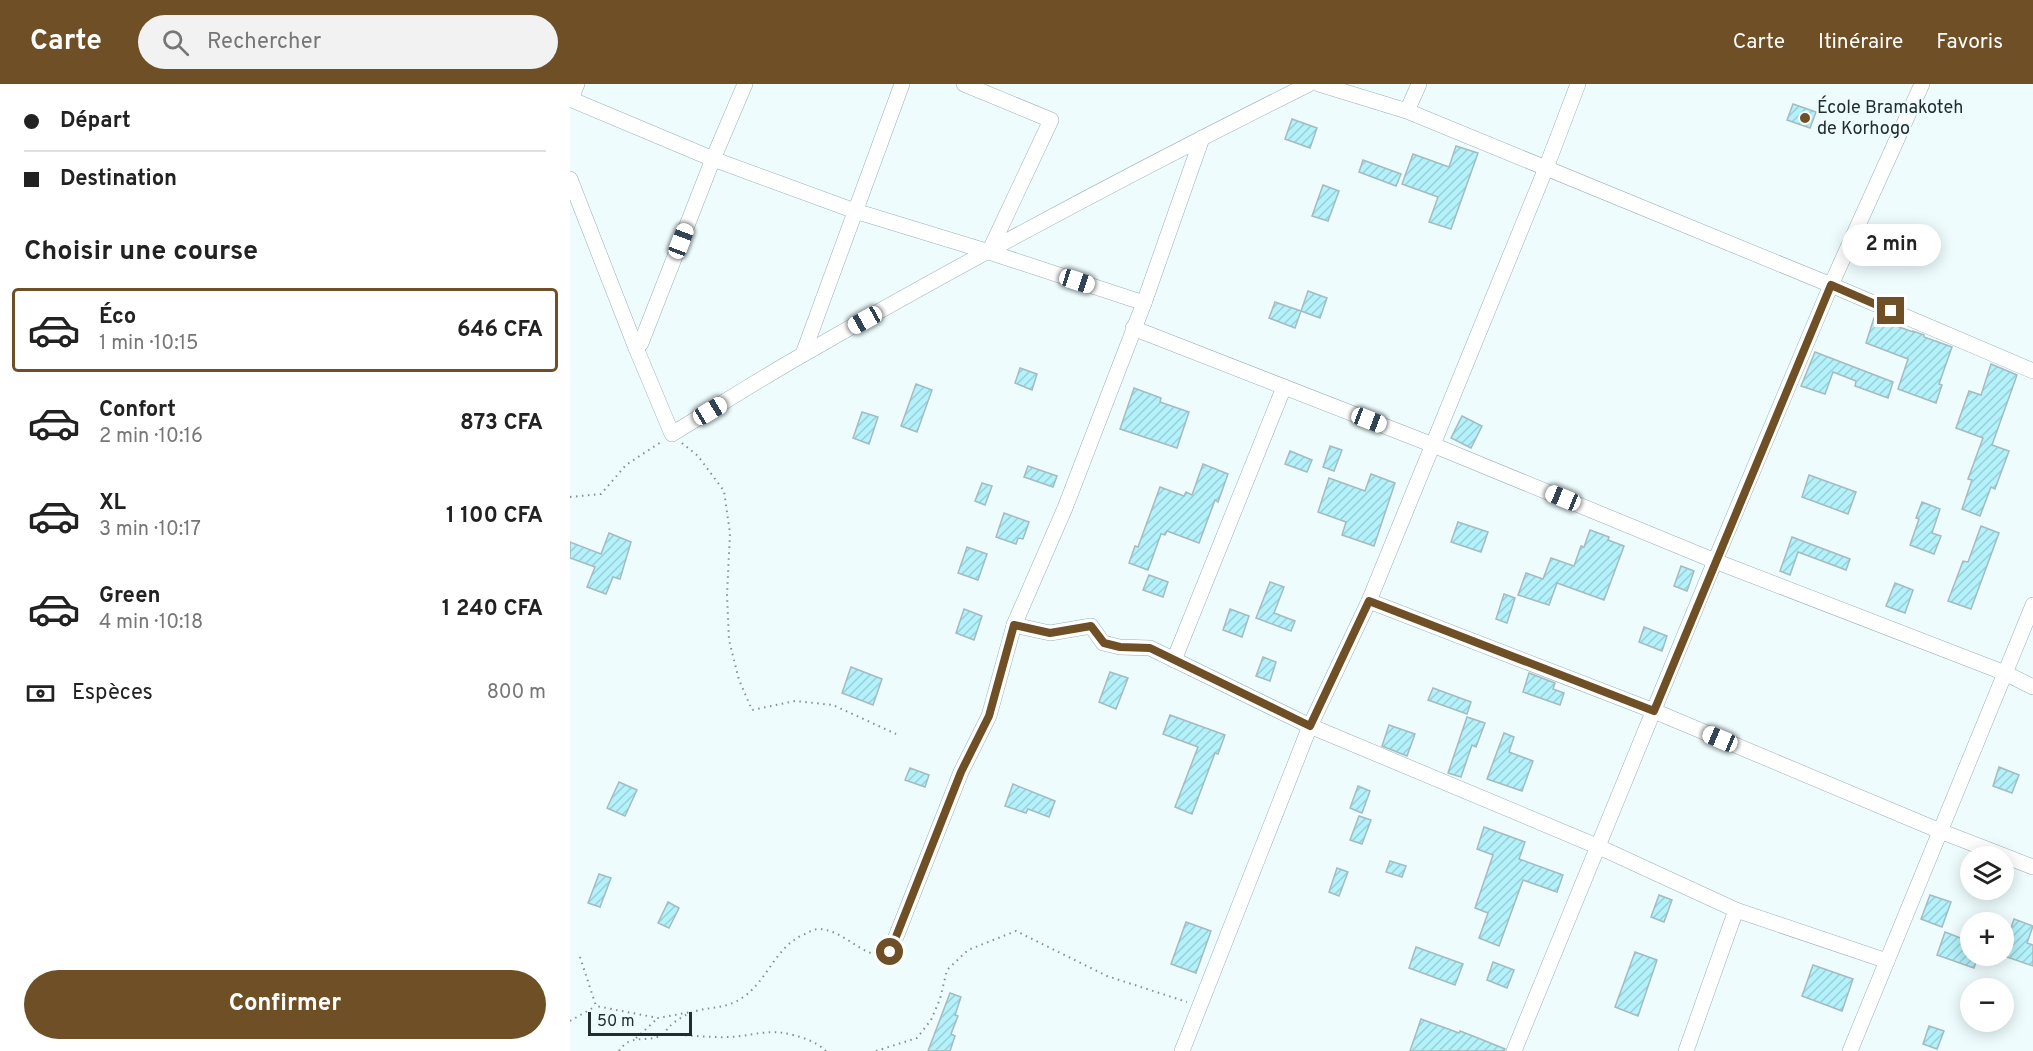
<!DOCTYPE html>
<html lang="fr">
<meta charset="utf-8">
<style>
body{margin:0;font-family:Overpass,sans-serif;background:#f2f2f2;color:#222;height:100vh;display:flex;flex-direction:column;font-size:22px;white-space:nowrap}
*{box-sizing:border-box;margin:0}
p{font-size:20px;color:#767676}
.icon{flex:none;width:33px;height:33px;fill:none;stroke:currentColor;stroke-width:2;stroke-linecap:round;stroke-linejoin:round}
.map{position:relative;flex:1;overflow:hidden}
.drawer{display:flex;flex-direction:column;background:#fff;width:570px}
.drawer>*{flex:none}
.hud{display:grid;align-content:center;height:132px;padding:0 24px;background:#fff}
.buttons{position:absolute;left:1390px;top:762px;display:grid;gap:12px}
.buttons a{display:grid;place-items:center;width:54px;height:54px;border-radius:50%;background:#fff;box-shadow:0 3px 15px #0003;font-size:30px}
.scale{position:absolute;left:18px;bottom:15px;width:104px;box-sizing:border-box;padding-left:6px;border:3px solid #232c2e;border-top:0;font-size:16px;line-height:21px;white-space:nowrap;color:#232c2e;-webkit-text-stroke:4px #eefcfe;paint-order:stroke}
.end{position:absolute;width:27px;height:27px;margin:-14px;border:8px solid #6f4f25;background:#fff;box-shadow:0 0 0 3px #fff}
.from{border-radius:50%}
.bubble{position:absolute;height:42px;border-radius:21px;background:#fff;box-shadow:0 3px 15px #0003;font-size:20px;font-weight:700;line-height:42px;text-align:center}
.car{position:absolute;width:18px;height:36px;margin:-18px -9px;border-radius:8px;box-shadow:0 0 4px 2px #0007;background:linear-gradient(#fff 24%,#345 0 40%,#fff 0 76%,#345 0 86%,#fff 0)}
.hud b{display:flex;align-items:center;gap:21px;height:57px;font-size:22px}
.hud b+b{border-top:2px solid #e0e0e0}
.hud i{width:15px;height:15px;background:#222}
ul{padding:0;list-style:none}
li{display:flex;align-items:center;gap:18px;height:84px;margin:0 12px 9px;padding:0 12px;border:3px solid transparent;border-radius:6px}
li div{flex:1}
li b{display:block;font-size:22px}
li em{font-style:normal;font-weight:700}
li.on{border-color:#6f4f25}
li>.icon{width:54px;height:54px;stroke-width:1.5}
h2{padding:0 24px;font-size:27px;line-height:72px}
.pay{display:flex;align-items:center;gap:15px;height:66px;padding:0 24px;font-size:22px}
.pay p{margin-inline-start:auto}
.cta{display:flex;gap:12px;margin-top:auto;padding:12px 24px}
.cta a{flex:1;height:69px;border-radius:36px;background:#6f4f25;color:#fff;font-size:24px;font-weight:700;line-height:69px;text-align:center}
header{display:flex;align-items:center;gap:36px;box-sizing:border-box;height:84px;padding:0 30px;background:#6f4f25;color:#fff}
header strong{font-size:28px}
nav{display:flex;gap:33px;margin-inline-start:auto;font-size:21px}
.search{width:420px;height:54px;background:#f2f2f2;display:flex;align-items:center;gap:15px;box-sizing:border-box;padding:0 21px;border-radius:33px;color:#767676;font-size:22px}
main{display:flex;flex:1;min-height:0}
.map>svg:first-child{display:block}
.building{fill:url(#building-hatch);stroke:#a4bbbf;stroke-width:1.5}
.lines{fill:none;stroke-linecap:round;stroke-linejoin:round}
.street-casing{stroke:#9bb1b5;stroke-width:16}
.path{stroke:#848f91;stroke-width:2;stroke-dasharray:1.5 4.5;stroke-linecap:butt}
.street{stroke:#fff;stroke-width:15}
.route{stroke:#6f4f25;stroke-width:8}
.poi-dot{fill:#6f4f25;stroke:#eefcfe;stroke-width:2}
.labels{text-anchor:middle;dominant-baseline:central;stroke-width:4.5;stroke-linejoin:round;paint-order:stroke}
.poi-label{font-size:18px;fill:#232c2e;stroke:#eefcfe;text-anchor:start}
</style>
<header>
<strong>Carte</strong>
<div class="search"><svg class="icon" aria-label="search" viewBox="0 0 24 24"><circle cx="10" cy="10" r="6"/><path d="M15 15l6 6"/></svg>Rechercher</div>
<nav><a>Carte</a><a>Itinéraire</a><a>Favoris</a></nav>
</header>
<main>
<section class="drawer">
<div class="hud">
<b><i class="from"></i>Départ</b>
<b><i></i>Destination</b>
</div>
<h2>Choisir une course</h2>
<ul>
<li class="on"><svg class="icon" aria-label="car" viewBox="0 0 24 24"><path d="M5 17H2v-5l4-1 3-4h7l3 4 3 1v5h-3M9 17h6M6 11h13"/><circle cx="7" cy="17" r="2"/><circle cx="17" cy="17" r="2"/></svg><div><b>Éco</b><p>1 min · 10:15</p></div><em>646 CFA</em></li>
<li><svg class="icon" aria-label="car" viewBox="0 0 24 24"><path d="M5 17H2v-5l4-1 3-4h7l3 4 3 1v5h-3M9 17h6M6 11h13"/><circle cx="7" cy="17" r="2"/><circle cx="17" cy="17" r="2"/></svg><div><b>Confort</b><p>2 min · 10:16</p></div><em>873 CFA</em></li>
<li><svg class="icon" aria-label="car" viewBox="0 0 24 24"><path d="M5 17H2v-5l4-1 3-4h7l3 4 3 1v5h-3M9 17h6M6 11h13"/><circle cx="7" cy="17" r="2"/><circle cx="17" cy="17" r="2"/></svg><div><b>XL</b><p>3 min · 10:17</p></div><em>1 100 CFA</em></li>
<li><svg class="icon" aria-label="car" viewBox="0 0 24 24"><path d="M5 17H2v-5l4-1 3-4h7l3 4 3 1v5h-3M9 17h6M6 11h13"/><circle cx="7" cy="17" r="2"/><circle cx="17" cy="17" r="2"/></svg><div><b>Green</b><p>4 min · 10:18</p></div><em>1 240 CFA</em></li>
</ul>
<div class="pay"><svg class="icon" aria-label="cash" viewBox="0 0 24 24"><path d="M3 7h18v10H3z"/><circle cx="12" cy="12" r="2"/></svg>Espèces<p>800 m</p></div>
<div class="cta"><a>Confirmer</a></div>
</section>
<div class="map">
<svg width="1463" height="967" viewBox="0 0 1463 967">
<defs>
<pattern id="building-hatch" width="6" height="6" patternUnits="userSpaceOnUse" patternTransform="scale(1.5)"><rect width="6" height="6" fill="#b3f1fb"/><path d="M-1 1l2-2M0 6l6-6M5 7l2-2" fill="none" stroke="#9acfd7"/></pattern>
</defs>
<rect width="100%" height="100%" fill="#eefcfe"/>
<g class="building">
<polygon points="1223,20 1246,28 1240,44 1217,36"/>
<polygon points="722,35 747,44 740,64 715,55"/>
<polygon points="886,62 908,69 881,145 859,138 868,113 832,100 843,70 879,83"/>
<polygon points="793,76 831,90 826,102 789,88"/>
<polygon points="753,101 769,107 758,137 742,132"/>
<polygon points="738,207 757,214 750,234 731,227"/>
<polygon points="705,218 731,227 725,244 699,234"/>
<polygon points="1304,234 1343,248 1343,247 1354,251 1354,253 1382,263 1369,300 1372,301 1366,319 1328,305 1338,275 1296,259"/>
<polygon points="1245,268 1323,298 1318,314 1285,302 1286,297 1263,288 1255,310 1231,302"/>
<polygon points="1421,280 1447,291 1422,361 1439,367 1425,405 1421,403 1410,432 1392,425 1402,396 1398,395 1413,354 1386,344 1399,307 1411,311"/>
<polygon points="450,284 467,290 462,306 445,299"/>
<polygon points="346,300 362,306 347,348 331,342"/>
<polygon points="564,304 591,314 590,318 619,328 607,364 550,345"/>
<polygon points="292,328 308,333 299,360 283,354"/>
<polygon points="892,332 912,342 901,364 881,354"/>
<polygon points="760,362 772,366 764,387 753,383"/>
<polygon points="720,367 742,376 737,388 715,380"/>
<polygon points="633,380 658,390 648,418 645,416 629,459 597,447 595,451 591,450 578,486 559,479 565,462 568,463 590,403 614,412 616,408 622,411"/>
<polygon points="458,382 487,392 483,403 454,393"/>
<polygon points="801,390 825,399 804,462 772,451 776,438 748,428 759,394 795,407"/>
<polygon points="1239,391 1286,408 1278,430 1232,413"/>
<polygon points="412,399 422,402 415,421 405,417"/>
<polygon points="1352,418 1370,425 1362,449 1371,452 1364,470 1340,461 1349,435 1346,434"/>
<polygon points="434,429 459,438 453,455 448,454 446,460 426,453"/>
<polygon points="888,438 918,448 911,468 881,458"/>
<polygon points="1411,442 1429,449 1401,525 1378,517 1393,477 1398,478"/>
<polygon points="1020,446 1039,453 1038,456 1054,462 1034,516 987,499 979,521 948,511 956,489 973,495 981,474 1004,482 1011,462 1014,463"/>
<polygon points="39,449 61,458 50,495 43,493 36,510 17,503 25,483 0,474 0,458 31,470"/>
<polygon points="1222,453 1280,475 1276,486 1228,468 1220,491 1210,487"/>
<polygon points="397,463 417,470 408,496 388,489"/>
<polygon points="1111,482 1124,487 1117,507 1104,502"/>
<polygon points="579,491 598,498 593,513 573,506"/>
<polygon points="700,498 714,503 704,529 725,537 721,547 686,534"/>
<polygon points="1325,499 1343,506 1335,529 1316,522"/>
<polygon points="934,510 945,514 937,539 926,535"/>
<polygon points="394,525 412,532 404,556 386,549"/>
<polygon points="660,525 679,532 672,553 653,546"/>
<polygon points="1074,543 1097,552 1092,567 1069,558"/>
<polygon points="693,573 706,578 700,597 686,592"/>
<polygon points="281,583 312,595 303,621 272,609"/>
<polygon points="540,588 558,594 546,625 529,618"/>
<polygon points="959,589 985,599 983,605 994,609 990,621 953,608"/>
<polygon points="863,604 901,618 897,630 858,616"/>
<polygon points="600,631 655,651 648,670 645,669 622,730 605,723 628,663 593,650"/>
<polygon points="897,633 915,639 906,663 902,661 891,693 878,689"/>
<polygon points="819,641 845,650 837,672 812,662"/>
<polygon points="934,649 944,653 939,668 963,677 952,707 917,695"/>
<polygon points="1429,683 1449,691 1442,709 1423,702"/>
<polygon points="340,684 359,691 355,703 335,696"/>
<polygon points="49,698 67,706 55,732 37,724"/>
<polygon points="443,700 485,717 479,733 458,725 456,729 435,722"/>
<polygon points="788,702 800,707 792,729 780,724"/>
<polygon points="789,732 801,736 792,760 780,756"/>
<polygon points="914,743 955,758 949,775 993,791 987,808 953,796 929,862 909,854 918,829 905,824 923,771 907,765"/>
<polygon points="820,777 836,782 832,793 816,788"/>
<polygon points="767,784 778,788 769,812 759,808"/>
<polygon points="29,790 41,794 30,823 18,819"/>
<polygon points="1089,811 1102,816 1094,838 1081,833"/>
<polygon points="1360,811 1381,818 1372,843 1351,835"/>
<polygon points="98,818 109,824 99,844 88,839"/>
<polygon points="1444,835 1463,842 1457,859 1463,861 1463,882 1434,872 1434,849 1439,850"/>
<polygon points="616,838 641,847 626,889 601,880"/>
<polygon points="1375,848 1401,858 1401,872 1408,872 1404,884 1367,871"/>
<polygon points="846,863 893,880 885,901 839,884"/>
<polygon points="1065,868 1087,876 1068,932 1045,923"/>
<polygon points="923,878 944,886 937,904 917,896"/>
<polygon points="1243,881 1283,895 1272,927 1232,912"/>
<polygon points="380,909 391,913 385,931 388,932 381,950 385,952 380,967 358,967"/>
<polygon points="851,935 889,949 890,947 908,954 935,965 934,967 840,967"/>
<polygon points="1359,942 1374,947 1367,965 1353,960"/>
</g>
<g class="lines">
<g class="street-casing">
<g id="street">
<polyline points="394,0 481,36 419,168"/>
<polyline points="749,0 837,27 1261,201 1463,287"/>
<polyline points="0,15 143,75 285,127 419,168 574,219"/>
<polyline points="1,15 7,0"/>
<polyline points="837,27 849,0"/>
<path d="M0,95L66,264L102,350C146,323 190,295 234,270C399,175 569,85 739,0"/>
<polyline points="563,244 863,361 1145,477 1435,589 1463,603"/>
<polyline points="66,264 71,259 143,75 175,0"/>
<polyline points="233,270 332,0"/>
<polyline points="799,517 1084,627 1370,747 1463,783"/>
<polyline points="444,541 480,549 521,542 533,559 550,563 580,564 740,642 1029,763 1166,826 1317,877"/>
<polyline points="604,576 714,303"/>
<polyline points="320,868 391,688 419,632 444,541 495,424 574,219 632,54"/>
<polyline points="612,967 740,642 799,517 976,84 1008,0"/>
<polyline points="944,967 1145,477 1261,201 1352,0"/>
<polyline points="1116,967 1166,826"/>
<polyline points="1280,967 1463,521"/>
</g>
</g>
<g class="path">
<polyline points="112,359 128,372 154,407 160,449 157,511 159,556 169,596 182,626 225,617 263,621 326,650"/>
<polyline points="0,413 31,410 56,381 91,358"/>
<polyline points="10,873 26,922 88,934 121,928"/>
<polyline points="0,937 26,922"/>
<path d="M91,951C115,950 138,954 161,953C178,952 197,946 213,949C227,951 246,957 256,967"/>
<polyline points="66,954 88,934"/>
<path d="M49,967C61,949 74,959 90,952C94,950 97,945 100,942C105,937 116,930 123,928C140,922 154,926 172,914C198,897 205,862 235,850C239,848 244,845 248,845C270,845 286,866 307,871"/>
<polyline points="306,967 347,954 361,936 370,915 377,886 398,866 446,847 537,892 617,918"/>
</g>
<use href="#street" class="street"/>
</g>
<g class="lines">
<polyline class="route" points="320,868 391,688 419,632 444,541 480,549 521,542 534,559 550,563 580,564 740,642 799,517 1084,627 1261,201 1321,227"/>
</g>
<circle class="poi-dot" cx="1235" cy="34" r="6"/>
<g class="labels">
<g class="poi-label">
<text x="1247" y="24">École Bramakoteh<tspan x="1247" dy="21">de Korhogo</tspan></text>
</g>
</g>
</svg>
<div class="buttons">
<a><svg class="icon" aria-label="layers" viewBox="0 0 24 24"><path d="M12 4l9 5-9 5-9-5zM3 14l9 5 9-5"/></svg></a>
<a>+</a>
<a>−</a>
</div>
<div class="scale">50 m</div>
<i class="end from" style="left:320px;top:868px"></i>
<i class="end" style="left:1321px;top:227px"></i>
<div class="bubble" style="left:1272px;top:140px;width:99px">2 min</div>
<i class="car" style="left:111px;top:157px;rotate:21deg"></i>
<i class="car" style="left:507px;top:197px;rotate:108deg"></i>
<i class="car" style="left:295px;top:236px;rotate:241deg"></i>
<i class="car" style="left:140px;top:327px;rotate:59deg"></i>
<i class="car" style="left:799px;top:336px;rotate:111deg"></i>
<i class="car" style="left:993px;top:414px;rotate:292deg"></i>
<i class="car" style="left:1150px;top:655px;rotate:293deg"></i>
</div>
</main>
